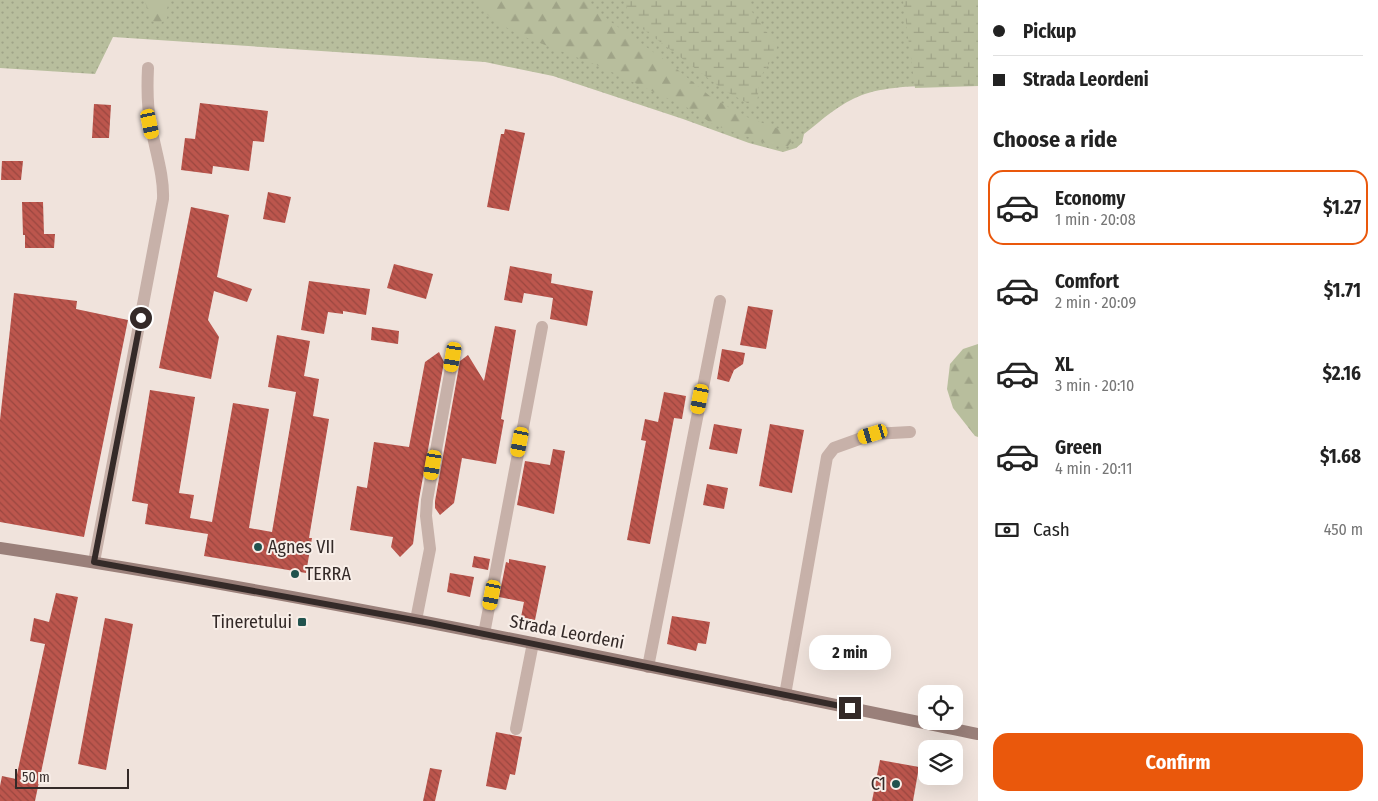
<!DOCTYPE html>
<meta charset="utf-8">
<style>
body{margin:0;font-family:"Fira Sans Condensed",sans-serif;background:#f2f2f2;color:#222;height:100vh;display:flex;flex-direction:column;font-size:19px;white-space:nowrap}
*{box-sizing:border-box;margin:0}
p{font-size:16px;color:#767676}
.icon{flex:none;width:28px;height:28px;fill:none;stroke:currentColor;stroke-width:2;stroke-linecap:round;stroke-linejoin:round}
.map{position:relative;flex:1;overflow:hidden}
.side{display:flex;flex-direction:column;background:#fff;width:400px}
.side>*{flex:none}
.guide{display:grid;align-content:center;height:110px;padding:0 15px;background:#fff}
.tools{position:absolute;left:918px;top:685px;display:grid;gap:10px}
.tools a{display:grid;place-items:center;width:45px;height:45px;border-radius:10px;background:#fff;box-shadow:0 5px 20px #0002;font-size:25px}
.scale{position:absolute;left:15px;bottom:12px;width:114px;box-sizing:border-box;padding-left:5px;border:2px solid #342a28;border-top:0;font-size:14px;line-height:18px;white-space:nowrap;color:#342a28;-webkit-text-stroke:4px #f8eee8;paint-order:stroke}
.end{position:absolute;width:22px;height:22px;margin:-11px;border:6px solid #342a28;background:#fff;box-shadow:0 0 0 2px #fff}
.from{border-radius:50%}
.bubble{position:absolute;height:35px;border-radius:15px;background:#fff;box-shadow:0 5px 20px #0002;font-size:16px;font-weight:700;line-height:35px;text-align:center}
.car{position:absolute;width:15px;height:30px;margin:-15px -8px;border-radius:6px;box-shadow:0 0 4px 1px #0007;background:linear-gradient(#f5c518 24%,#345 0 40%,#f5c518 0 76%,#345 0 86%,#f5c518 0)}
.guide b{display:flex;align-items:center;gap:18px;height:48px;font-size:19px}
.guide b+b{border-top:1px solid #e0e0e0}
.guide i{width:12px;height:12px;background:#222}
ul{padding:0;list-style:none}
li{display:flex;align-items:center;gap:15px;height:75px;margin:0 10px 8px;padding:0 5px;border:2px solid transparent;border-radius:15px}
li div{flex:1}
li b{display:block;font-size:19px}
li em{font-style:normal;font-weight:700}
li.on{border-color:#ea580c}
li>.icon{width:45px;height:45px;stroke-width:1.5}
h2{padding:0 15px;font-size:22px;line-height:60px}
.pay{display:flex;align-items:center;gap:12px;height:55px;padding:0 15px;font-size:19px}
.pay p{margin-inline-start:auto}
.cta{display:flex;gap:10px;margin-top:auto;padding:10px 15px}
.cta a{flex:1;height:58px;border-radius:15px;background:#ea580c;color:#fff;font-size:20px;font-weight:700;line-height:58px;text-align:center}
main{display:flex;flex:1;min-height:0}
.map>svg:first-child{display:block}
.green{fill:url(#green-dots)}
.forest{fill:url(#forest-firs)}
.wetland{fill:url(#wetland-marsh)}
.building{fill:url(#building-back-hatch)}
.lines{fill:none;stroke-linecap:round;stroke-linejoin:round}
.minor{stroke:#c7b1a9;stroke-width:12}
.secondary{stroke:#9a807a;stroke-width:12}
.route{stroke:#342a28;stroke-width:6}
.poi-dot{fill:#21534e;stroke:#f8eee8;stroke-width:2}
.labels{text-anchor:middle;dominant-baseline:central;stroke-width:4;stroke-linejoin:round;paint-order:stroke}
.poi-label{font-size:18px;fill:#342a28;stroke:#f8eee8;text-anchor:start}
.street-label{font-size:18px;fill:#342a28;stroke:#f8eee8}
</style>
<main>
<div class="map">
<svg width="978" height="801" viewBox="0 0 978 801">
<defs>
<pattern id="green-dots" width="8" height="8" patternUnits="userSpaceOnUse" patternTransform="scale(1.25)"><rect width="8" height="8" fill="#b8be9d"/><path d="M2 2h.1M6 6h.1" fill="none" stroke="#9fa387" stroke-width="1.8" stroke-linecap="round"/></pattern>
<pattern id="forest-firs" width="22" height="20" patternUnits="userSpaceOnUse" patternTransform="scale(1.25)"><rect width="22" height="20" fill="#b8be9d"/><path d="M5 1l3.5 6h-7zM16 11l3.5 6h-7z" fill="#9fa387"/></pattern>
<pattern id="wetland-marsh" width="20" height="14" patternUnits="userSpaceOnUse" patternTransform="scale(1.25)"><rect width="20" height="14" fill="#b8be9d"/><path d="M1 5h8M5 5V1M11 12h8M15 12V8" fill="none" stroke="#9fa387"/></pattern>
<pattern id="building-back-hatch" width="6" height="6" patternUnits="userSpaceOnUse" patternTransform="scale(1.25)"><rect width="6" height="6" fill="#bc564d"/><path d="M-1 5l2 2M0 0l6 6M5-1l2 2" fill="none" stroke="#9a4740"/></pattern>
</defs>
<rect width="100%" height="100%" fill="#f0e3dc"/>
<path class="green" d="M0,0H978V86C948,85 889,84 862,95C840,103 822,120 804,134L802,143L796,148L783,152L749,143L683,119L553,76L485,62L113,37L95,74L0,68Z"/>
<g class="forest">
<polygon points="144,0 168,0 167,18 161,23 153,22"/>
<polygon points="474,0 584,0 611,22 673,66 711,97 744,116 790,133 794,138 788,146 774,146 714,125 692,110 599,66 517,34 491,18"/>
<polygon points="978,344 978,437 975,436 953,408 947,389 950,364 963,349"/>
</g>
<g class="wetland">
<path d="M625,0H747L750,9L777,46C777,57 769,62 764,71C758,81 759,91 757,103L753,106L725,91L639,26L627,9Z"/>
<polygon points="903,0 978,0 978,86 915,88"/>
</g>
<g class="building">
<polygon points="200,103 268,111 264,142 253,141 249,171 213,166 212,174 181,170 185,138 195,139"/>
<polygon points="94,104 111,105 109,138 92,138"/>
<polygon points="505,129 525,133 509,211 487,207 501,134 504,134"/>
<polygon points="2,161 23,161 21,180 1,180"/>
<polygon points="268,192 291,197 285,223 263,219"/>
<polygon points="22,202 43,202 44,234 55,234 54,248 25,248 25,235 23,235"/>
<polygon points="191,207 229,215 217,277 252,289 247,302 214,291 208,320 219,337 211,379 159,368"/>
<polygon points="394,264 433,274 426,299 387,288"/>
<polygon points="510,266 552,274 551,283 593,291 587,326 550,319 553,298 524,293 522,303 504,300"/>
<polygon points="309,281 370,289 366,315 343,311 343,314 328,312 324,334 301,330"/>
<polygon points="14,293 77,301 76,309 128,320 84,537 0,522 0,420"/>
<polygon points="748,306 773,310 766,349 740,345"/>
<polygon points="495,326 516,330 501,419 504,420 496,464 462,458 454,503 440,515 435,508 435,501 460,361 468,355 484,381"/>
<polygon points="372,327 399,331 398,344 371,340"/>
<polygon points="277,335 310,341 304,376 319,379 313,416 329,419 309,538 312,538 306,573 204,556 208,534 145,524 148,504 132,501 150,390 195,397 179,493 194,495 190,518 212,522 233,403 269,409 249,528 272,532 296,392 268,387"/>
<polygon points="722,349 745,353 743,364 734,370 729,382 717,379"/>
<polygon points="439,352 444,362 419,499 413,544 400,557 391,547 393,537 350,530 357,486 367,488 374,442 409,447 425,362"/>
<polygon points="664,392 686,396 682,419 674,418 650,544 627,540 646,441 641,440 645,419 658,422"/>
<polygon points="714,424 742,429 737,454 709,449"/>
<polygon points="770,424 804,430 792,493 759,486"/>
<polygon points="553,449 565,451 554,514 517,505 525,461 550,465"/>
<polygon points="707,484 728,488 724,509 703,505"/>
<polygon points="474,556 490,559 488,570 472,567"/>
<polygon points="509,559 546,566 535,620 521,617 524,602 499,597 506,562 509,563"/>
<polygon points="450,573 474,577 470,597 447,592"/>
<polygon points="56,593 78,597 35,801 0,801 0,786 2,776 16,779 45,644 30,641 34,618 49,622"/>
<polygon points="672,616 710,622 706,644 698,643 696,651 667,644"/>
<polygon points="105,618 133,624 106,770 78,764"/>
<polygon points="496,732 522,737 515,775 510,774 506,790 486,786"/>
<polygon points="880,760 919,767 913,801 872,801"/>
<polygon points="430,768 442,770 435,801 423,801"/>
</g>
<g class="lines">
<g class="minor">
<path d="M94,562L163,199C164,175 155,150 151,126C147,107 147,88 148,68"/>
<polyline points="416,620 430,549 426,516 427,500 453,357"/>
<polyline points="484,634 542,327"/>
<polyline points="648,667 720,301"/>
<polyline points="785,695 827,457 834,448 873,434 910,432"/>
<polyline points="516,729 533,643"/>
</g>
<path class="secondary" d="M0,548C328,597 653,668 978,734"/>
</g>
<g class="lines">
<polyline class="route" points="141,318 94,562 430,623 850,708"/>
</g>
<g class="poi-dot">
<circle cx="258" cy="547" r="5"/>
<circle cx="295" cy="574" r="5"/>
<rect x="297" y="617" width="10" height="10" rx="2.5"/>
<circle cx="896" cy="784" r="5"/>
</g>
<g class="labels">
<g class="poi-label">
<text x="268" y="547">Agnes VII</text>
<text x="305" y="574">TERRA</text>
<text x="292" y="622" text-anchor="end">Tineretului</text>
<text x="886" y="784" text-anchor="end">C1</text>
</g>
<g class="street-label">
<text transform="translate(567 632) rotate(11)">Strada Leordeni</text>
</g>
</g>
</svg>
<div class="tools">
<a><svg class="icon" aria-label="locate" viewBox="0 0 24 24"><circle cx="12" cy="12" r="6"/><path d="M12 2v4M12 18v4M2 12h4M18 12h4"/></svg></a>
<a><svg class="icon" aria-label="layers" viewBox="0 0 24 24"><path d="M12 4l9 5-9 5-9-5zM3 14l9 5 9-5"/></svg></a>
</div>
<div class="scale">50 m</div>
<i class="end from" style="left:141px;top:318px"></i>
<i class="end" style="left:850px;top:708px"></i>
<div class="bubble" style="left:809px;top:635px;width:82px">2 min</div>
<i class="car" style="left:150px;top:124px;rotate:168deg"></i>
<i class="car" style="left:453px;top:357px;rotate:190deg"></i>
<i class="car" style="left:700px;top:399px;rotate:191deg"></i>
<i class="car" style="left:873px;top:434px;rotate:253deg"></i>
<i class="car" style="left:520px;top:442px;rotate:191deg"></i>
<i class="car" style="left:433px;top:465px;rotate:190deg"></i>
<i class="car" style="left:492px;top:595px;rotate:191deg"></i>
</div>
<section class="side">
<div class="guide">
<b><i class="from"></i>Pickup</b>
<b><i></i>Strada Leordeni</b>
</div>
<h2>Choose a ride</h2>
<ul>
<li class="on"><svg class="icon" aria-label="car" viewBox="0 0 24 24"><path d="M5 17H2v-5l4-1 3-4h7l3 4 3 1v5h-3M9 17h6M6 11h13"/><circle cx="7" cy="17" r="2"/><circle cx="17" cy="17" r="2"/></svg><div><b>Economy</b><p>1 min · 20:08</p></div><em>$1.27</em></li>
<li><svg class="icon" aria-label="car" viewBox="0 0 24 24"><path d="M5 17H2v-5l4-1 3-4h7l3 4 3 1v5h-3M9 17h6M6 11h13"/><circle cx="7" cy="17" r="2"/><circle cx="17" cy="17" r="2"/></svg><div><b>Comfort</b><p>2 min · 20:09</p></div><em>$1.71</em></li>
<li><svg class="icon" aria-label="car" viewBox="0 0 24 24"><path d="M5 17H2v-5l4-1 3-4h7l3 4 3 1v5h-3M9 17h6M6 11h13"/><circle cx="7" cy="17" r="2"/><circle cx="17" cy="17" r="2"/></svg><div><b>XL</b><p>3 min · 20:10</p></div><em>$2.16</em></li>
<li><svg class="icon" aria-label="car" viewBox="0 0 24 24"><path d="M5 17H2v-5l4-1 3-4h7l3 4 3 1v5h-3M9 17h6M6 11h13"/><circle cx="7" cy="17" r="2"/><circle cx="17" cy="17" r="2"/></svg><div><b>Green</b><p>4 min · 20:11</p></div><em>$1.68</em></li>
</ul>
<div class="pay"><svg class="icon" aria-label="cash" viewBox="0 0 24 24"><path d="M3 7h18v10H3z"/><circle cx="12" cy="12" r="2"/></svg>Cash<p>450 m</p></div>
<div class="cta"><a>Confirm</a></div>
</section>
</main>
